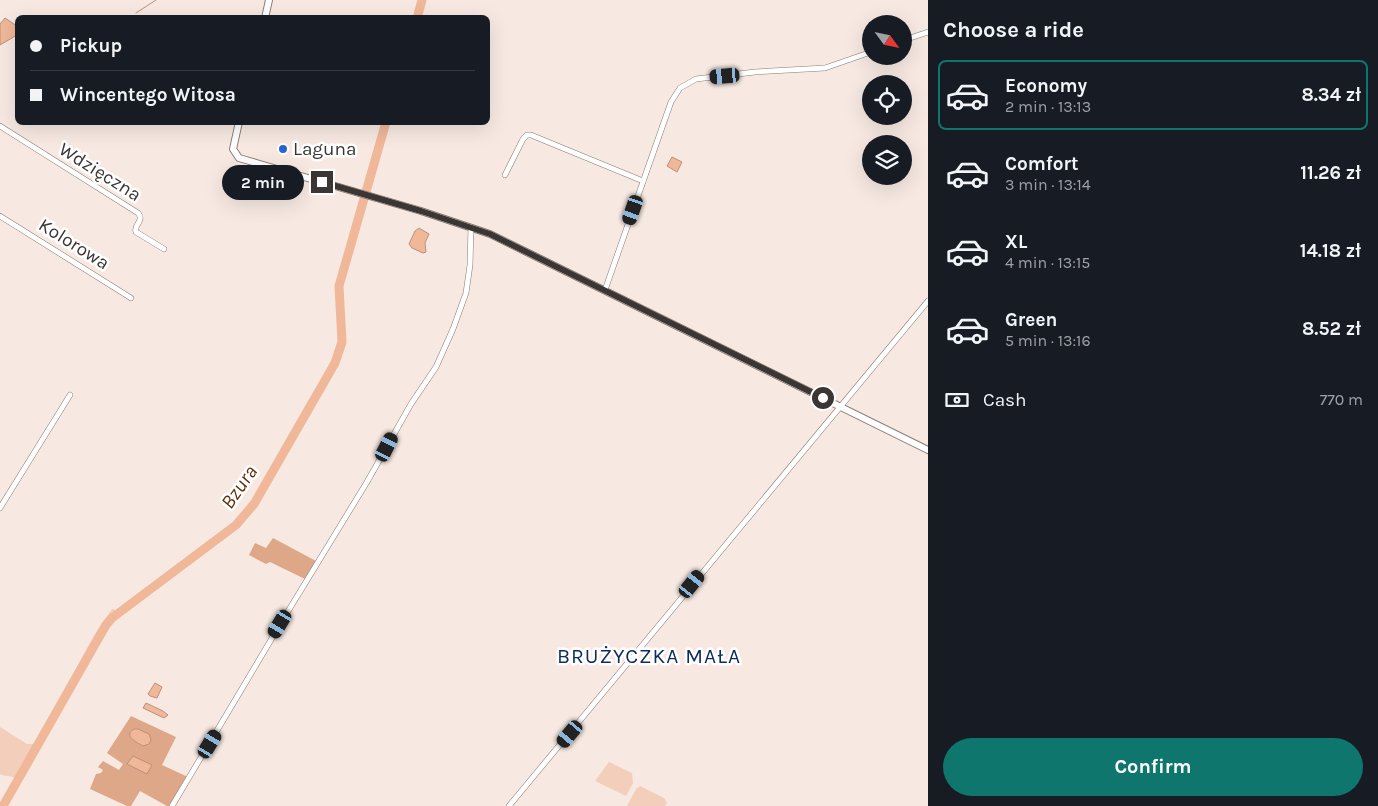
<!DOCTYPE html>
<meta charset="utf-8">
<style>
body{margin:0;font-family:Karla,sans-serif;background:#242831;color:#f1f3f6;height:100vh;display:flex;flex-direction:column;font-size:19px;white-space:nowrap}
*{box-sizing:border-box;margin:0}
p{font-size:16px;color:#9ea1a6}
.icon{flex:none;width:28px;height:28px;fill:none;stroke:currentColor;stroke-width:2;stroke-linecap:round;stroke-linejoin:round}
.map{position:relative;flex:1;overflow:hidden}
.side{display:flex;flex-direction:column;background:#171b24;width:450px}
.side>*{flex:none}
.guide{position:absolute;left:15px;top:15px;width:475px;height:110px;border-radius:8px;box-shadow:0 5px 20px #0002;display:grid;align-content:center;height:110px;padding:0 15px;background:#171b24}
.needle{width:32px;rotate:123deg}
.buttons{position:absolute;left:862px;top:15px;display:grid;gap:10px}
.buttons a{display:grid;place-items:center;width:50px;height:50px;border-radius:50%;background:#171b24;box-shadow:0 5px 20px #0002;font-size:25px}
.end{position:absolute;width:22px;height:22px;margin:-11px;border:6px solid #3b3633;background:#fff;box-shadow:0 0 0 2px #fff}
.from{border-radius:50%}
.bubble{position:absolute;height:35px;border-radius:18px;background:#171b24;box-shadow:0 5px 20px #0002;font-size:16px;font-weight:700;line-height:35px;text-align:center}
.car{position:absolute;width:15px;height:30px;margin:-15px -8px;border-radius:6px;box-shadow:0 0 4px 1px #0007;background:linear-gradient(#222 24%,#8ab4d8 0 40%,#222 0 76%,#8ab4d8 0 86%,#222 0)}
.guide b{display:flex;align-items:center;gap:18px;height:48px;font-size:19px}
.guide b+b{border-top:1px solid #363941}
.guide i{width:12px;height:12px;background:#f1f3f6}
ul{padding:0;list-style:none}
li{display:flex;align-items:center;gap:15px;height:70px;margin:0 10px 8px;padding:0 5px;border:2px solid transparent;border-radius:8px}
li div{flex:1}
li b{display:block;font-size:19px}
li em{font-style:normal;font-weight:700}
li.active{border-color:#0f766e}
li>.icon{width:45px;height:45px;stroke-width:1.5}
h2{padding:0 15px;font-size:22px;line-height:60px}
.pay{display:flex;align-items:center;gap:12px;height:55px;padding:0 15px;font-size:19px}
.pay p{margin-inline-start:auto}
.primary-button{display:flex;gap:10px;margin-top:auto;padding:10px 15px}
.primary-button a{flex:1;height:58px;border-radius:30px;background:#0f766e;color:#fff;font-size:20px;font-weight:700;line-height:58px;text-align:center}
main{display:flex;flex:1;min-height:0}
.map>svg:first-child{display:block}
.green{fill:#f2cebb}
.forest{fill:#dda788}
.water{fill:#f0b899;stroke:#ba917a}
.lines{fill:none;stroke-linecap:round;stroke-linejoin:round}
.stream{stroke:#ba917a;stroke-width:1}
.river{stroke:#f0b899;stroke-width:9}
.minor-casing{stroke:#887c76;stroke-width:6}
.tertiary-casing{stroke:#887c76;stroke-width:8}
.minor{stroke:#fff;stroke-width:5}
.tertiary{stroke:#fff;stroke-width:6}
.route{stroke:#3b3633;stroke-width:6}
.poi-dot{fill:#2865d2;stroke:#fff;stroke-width:2}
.labels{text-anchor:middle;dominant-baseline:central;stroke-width:5;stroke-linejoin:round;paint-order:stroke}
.poi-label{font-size:19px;fill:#3b3633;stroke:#fff;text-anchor:start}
.street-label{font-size:19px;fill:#3b3633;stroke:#fff}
.water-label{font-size:20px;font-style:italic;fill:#622f0c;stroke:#fff}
.quarter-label{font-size:21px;letter-spacing:1px;fill:#0d2b5f;stroke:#fff}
</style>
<main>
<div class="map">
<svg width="928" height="806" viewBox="0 0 928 806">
<rect width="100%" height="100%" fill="#f7e9e2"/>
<g class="green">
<path d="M112,609H114L117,614L106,625L100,633L18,779C10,775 6,777 0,774V727L27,744H33L36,741L96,632Z"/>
<polygon points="609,762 632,773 633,783 626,796 595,781"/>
<polygon points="640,786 664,798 667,803 665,806 627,806 636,789"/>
</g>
<g class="forest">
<polygon points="273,538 316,561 305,579 270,562 266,564 249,555 255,543 266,548"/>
<polygon points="131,716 176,737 162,765 188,777 170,806 167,806 140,791 131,806 127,806 90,789 96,774 101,773 103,770 98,767 103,761 119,770 123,764 107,753"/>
</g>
<g class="water">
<polygon points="5,18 17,26 17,35 0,45 0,24"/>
<polygon points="672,157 682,162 677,172 667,166"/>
<polygon points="419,228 429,234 425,243 426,252 423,253 412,248 409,244 415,231"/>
<polygon points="155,683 162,687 157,698 150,696 148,694"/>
<polygon points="146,703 163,711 168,715 164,718 143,708"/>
<path d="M134,729H138L149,734L151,740L149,744L143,746C136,742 123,736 134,729Z"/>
<polygon points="133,756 152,765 147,774 127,764"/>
</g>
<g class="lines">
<g class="stream">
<polyline points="136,13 156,0"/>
<polyline points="130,18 132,16"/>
</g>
<g class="river">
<polyline points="417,18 422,0"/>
<polyline points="3,806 106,625 112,618 236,525 254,504 335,363 342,342 339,286 386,122"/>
</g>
<g class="minor-casing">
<g id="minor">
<polyline points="904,40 928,32"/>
<path d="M0,126L138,213C145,221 133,225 136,232L164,249"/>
<polyline points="505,175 523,139 527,135 531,135 643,181"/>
<polyline points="0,216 131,298"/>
<polyline points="605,290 671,102 680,88 696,79 755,72 825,68 871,52"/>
<polyline points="0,508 70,395"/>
<polyline points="172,806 290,608 367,482 411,404 436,367 453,329 466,293 470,265 471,227"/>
<polyline points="509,806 928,301"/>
</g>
</g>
<g class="tertiary-casing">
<g id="tertiary">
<polyline points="265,18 269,0"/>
<polyline points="239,122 233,149 239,158 421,211 490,234 928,450"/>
</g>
</g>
<use href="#minor" class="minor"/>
<use href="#tertiary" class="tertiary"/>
</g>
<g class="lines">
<polyline class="route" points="322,182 421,211 490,234 823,398"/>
</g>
<circle class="poi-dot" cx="283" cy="149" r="5"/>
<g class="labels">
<g class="poi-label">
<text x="293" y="149">Laguna</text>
</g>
<g class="street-label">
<text transform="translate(100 172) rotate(32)">Wdzięczna</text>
<text transform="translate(74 244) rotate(32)">Kolorowa</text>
</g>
<g class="water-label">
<text transform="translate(239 487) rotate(-55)">Bzura</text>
</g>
<g class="quarter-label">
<text x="649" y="656">BRUŻYCZKA MAŁA</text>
</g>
</g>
</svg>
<div class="buttons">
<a><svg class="needle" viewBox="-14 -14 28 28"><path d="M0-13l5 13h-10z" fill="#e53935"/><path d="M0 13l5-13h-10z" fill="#9ea1a6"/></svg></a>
<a><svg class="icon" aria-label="locate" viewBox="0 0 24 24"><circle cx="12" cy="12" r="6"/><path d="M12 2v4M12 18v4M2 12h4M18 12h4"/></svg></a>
<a><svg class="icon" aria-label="layers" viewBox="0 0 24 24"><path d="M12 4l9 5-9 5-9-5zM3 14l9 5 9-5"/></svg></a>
</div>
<i class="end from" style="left:823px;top:398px"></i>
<i class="end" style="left:322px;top:182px"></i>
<div class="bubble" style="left:222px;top:165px;width:82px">2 min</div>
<i class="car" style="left:725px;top:76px;rotate:265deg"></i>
<i class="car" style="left:633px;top:210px;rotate:199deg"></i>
<i class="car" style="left:387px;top:447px;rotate:27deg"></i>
<i class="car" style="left:692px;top:584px;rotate:39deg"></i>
<i class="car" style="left:280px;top:624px;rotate:211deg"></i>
<i class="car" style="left:570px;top:734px;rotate:220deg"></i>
<i class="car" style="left:210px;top:744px;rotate:31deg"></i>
<div class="guide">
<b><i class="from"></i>Pickup</b>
<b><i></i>Wincentego Witosa</b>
</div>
</div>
<section class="side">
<h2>Choose a ride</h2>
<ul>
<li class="active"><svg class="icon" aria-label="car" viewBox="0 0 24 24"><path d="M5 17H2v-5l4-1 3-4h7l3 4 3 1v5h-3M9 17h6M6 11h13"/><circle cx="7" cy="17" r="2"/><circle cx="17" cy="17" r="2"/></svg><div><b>Economy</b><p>2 min · 13:13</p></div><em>8.34 zł</em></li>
<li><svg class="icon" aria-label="car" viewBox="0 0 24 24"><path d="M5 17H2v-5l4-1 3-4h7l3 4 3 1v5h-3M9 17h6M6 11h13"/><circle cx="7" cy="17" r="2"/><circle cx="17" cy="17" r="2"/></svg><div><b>Comfort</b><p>3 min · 13:14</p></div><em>11.26 zł</em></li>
<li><svg class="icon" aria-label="car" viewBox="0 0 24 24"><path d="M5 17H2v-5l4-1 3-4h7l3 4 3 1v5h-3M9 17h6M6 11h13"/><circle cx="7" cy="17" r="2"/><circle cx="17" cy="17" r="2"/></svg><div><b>XL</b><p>4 min · 13:15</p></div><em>14.18 zł</em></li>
<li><svg class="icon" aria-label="car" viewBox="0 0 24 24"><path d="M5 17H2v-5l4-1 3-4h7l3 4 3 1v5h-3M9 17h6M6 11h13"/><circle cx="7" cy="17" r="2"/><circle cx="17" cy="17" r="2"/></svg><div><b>Green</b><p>5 min · 13:16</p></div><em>8.52 zł</em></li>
</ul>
<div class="pay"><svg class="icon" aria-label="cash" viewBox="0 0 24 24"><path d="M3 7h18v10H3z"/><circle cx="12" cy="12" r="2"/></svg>Cash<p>770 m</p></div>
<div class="primary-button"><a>Confirm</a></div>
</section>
</main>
